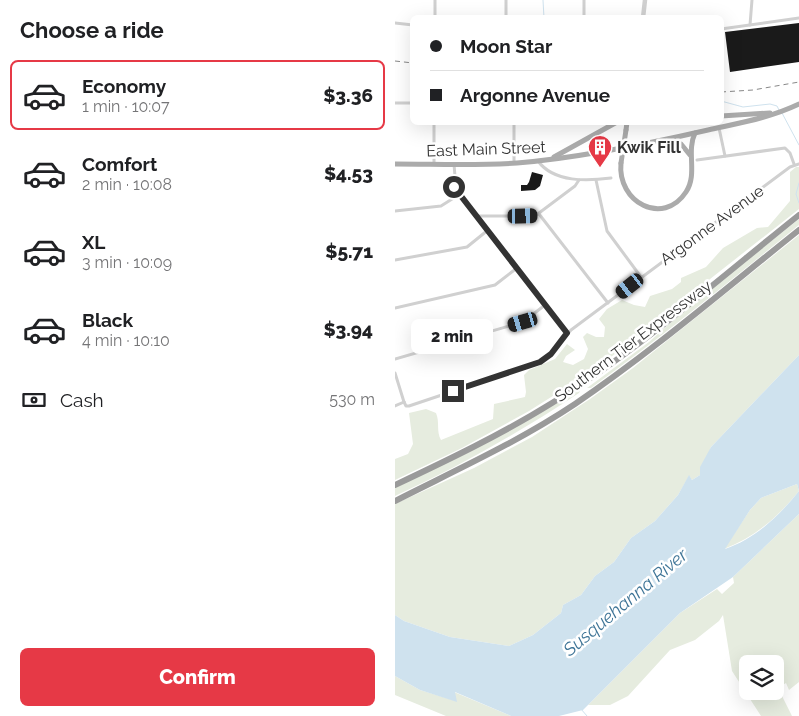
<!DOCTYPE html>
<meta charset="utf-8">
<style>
body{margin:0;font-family:Raleway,sans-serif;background:#f6f6f6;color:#202124;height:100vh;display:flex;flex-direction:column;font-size:19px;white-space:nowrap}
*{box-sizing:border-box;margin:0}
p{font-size:16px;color:#757577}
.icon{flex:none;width:28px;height:28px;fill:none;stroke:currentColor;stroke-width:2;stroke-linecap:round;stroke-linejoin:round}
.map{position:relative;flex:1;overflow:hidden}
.side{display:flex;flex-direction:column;background:#fff;width:395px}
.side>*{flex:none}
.guide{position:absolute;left:15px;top:15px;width:314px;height:110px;border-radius:8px;box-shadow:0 5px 20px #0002;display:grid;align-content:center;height:110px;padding:0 20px;background:#fff}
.fabs{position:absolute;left:344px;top:655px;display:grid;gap:10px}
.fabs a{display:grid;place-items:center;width:45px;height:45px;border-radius:8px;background:#fff;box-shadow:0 5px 20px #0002;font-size:25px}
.end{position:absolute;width:22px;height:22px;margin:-11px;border:6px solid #333;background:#fff;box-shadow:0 0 0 2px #fff}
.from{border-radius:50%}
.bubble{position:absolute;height:35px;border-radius:8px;background:#fff;box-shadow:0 5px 20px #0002;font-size:16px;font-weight:800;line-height:35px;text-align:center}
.car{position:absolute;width:15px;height:30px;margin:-15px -8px;border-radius:6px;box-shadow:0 0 4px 1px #0007;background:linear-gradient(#222 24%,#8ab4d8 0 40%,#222 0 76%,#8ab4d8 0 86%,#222 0)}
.guide b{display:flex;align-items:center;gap:18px;height:48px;font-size:19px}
.guide b+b{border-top:1px solid #e0e0e0}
.guide i{width:12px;height:12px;background:#202124}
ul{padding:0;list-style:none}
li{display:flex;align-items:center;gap:15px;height:70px;margin:0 10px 8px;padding:0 10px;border:2px solid transparent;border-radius:8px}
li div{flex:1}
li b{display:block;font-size:19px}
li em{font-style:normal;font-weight:800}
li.current{border-color:#e63946}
li>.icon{width:45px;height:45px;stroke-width:1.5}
h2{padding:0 20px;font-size:22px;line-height:60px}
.pay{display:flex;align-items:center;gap:12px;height:55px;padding:0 20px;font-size:19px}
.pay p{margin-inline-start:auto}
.button{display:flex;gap:10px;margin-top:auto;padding:10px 20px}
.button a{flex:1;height:58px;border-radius:8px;background:#e63946;color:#fff;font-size:20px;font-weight:800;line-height:58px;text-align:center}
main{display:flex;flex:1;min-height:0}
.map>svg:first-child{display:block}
.green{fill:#e6ecdf;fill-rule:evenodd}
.water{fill:#cfe2ee;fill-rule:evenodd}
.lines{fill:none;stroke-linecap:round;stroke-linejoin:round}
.stream{stroke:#cfe2ee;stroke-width:1}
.building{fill:#1a1a1a}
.minor{stroke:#d0d0d0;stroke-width:3}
.tertiary{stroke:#d0d0d0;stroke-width:4.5}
.primary{stroke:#ababab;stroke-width:5}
.motorway{stroke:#9a9a9a;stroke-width:6}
.rail{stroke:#888;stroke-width:1;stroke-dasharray:5 4;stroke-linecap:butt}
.primary-bridge{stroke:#ababab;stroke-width:5}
.route{stroke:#333;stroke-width:6}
.labels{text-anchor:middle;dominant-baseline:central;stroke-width:5;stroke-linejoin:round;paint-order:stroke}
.poi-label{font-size:16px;font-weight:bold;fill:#333;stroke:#fff;text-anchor:start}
.street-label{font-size:16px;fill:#333;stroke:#fff}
.water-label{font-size:18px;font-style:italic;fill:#3f7597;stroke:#fff}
</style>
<main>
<section class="side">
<h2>Choose a ride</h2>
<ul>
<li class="current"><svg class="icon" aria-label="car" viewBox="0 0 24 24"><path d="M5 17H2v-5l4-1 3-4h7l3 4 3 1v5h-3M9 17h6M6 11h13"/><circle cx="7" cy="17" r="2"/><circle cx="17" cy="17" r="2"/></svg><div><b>Economy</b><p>1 min · 10:07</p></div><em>$3.36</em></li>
<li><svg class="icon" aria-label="car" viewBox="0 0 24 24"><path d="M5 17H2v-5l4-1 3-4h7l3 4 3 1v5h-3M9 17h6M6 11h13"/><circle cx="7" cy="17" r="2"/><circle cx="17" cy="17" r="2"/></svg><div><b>Comfort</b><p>2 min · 10:08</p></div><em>$4.53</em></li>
<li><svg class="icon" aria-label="car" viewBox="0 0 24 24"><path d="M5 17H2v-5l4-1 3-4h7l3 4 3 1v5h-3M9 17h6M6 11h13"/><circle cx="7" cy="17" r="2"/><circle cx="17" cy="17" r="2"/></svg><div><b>XL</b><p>3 min · 10:09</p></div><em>$5.71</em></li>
<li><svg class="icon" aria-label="car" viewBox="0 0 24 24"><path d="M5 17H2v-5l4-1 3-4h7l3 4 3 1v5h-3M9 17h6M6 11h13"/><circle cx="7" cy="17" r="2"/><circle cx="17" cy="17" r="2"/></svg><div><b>Black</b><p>4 min · 10:10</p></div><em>$3.94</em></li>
</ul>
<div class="pay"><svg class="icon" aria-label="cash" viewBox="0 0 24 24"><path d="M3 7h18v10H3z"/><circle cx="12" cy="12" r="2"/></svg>Cash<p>530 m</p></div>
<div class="button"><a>Confirm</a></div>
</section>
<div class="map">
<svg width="404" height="716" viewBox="0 0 404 716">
<rect width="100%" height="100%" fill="#fff"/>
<g class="green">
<path d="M401,167H404V209L216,357L180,382L134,411L67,448L0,480V459L13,454L18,444L14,413L31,409L41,413C45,422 41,431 46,440L98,419L99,404L130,397L131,392L129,375L134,370L160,359L172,344L180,350L171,356L168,362L178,365L189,359L193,349L188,337L192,333L201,337H209L210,327L204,319L212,309L227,300L239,305L250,307L255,296L277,289L286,282V278L311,267L328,248L362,228L373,227L395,201V172Z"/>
<path d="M404,219V225C335,281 267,337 196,388H192L254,342L294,306Z"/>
<polygon points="404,235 404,355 316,447 305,475 297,480 294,476 283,495 260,521 236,538 219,562 200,576 186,595 168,605 166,613 138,635 114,646 55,637 9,621 0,615 0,504 79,468 137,437 195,399 238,368"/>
<path d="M182,390L185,391L184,393C125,432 64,467 0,496V488Z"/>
<path d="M402,484L404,491C383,517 360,537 329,549L355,510L366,498Z"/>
<path d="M404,514V682L394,690L391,683L383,688L397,716H366L337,671L328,615L324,621L300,640L275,650L233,696L215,705H193L285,613L322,589L327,594L339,583L338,577ZM352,664H380V691H352Z"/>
<polygon points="0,676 25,690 61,701 59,692 116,716 51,716 0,695"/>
</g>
<path class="water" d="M404,355V514L338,577L285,613L188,710L164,716H116L60,692L62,702L25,690L0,676V615L9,621L55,637L114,646L138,635L166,613L168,605L186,595L200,576L219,562L236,538L260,521L283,495L294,475L297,480L305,475V467L316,447ZM402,484L404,491C384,516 360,539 330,549L355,510L366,498Z"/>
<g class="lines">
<g class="stream">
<polyline points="148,0 149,18"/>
<polyline points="326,101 348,107 375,104 382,106 384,110"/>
<polyline points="387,113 404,145"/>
<polyline points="404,183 401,194 404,203"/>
<polyline points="186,709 192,716"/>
</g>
</g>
<g class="building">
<polygon points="404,23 404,62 335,72 330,32"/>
<polygon points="137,172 148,175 145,186 140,190 126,191 126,185 132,185 134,182"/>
</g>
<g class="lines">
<g class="minor">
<polyline points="40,18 40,0"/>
<polyline points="111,18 111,0"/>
<polyline points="189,18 189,0"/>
<polyline points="0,23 18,25"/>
<polyline points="355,25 357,0"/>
<polyline points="326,29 404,18"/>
<polyline points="0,103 18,103"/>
<polyline points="324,128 330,156"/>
<polyline points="302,160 390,148 395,153 399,164"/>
<path d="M143,161C159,183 193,181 216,178"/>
<polyline points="119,163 119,122"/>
<polyline points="39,164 39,122"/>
<polyline points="59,164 61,189 172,333"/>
<polyline points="201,180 212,231 246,277"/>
<polyline points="0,211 46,206 65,194"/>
<polyline points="144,214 213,303"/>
<polyline points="82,216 140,216 180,186 184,180"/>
<polyline points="0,260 72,247 93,230"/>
<polyline points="0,308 100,285 122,268"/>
<polyline points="0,359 128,322 150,305"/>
<polyline points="0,373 9,402"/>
<polyline points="9,402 11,406 14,406 145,362 156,354 176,330 395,167 404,164"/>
<polyline points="0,406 9,402"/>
</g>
<polyline class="tertiary" points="248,18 250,0"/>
<g class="primary">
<polyline points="326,116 375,113"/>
<polyline points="231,130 232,122"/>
<polyline points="274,139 286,144 295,155"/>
<polyline points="159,157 222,122"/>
<path d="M226,163C222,202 268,227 291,192C303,174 291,152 300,133"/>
<path d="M0,164C40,164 82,166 122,163C184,158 252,144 313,130C344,123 375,118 404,104"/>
</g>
<g class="motorway">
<path d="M0,485C53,460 107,434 157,403C245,349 324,279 404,215"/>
<path d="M0,501C61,470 123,442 180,404C258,351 330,289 404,230"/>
</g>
<g class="rail">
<polyline points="0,61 18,63"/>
<polyline points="326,92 358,90 404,82"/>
</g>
<polyline class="primary-bridge" points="226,163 231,130"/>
</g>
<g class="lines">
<polyline class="route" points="58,391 145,362 156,354 172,333 59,187"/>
</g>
<defs>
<g id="building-pin" transform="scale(1.25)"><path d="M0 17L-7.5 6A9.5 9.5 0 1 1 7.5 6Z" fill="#e63946" stroke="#fff"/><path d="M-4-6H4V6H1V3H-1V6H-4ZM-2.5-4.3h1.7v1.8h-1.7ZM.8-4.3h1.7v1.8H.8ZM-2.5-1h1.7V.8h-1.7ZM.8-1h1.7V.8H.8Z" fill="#fff"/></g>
</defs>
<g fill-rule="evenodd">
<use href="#building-pin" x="205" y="147"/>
</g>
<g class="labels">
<g class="poi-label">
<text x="222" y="147">Kwik Fill</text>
</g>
<g class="street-label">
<text transform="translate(91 149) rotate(-2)">East Main Street</text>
<text transform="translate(317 225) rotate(-36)">Argonne Avenue</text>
<text transform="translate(238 341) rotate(-37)">Southern Tier Expressway</text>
</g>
<g class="water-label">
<text transform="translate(230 602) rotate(-40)">Susquehanna River</text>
</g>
</g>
</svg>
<div class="fabs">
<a><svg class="icon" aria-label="layers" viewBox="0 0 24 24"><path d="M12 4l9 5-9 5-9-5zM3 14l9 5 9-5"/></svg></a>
</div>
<i class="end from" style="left:59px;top:187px"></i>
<i class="end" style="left:58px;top:391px"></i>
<div class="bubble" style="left:16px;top:319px;width:82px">2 min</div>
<i class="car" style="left:128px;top:216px;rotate:89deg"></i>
<i class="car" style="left:235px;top:286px;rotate:232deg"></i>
<i class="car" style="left:128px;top:322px;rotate:254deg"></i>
<div class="guide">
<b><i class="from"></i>Moon Star</b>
<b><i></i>Argonne Avenue</b>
</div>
</div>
</main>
